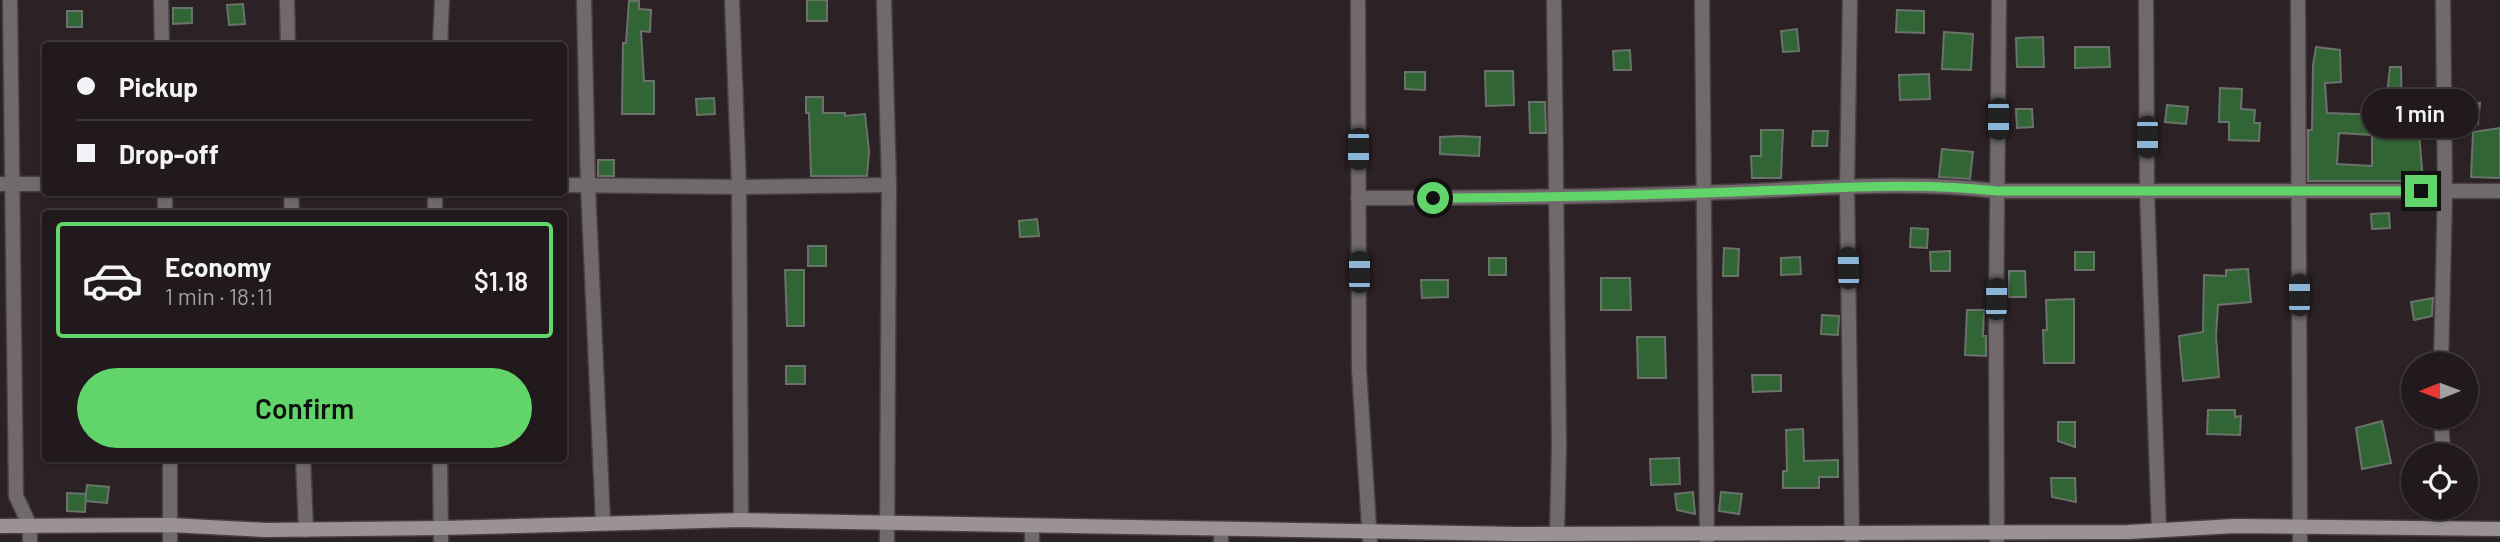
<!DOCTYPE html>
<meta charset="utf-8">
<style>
body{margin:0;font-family:Barlow,sans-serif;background:#2d2629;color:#f1f3f6;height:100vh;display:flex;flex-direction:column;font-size:26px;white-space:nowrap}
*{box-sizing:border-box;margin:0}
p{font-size:23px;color:#a2a0a3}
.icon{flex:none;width:38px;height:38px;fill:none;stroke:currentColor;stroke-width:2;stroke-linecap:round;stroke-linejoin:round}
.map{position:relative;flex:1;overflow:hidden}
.drawer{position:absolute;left:42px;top:210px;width:525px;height:252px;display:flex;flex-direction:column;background:#21191c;border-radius:7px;box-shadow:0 2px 5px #0004,0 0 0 2px #3e383b}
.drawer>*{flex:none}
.guide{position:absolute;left:42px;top:42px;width:525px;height:154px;border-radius:7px;box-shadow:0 2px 5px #0004,0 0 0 2px #3e383b;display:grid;align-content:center;height:154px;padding:0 35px;background:#21191c}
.needle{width:46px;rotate:269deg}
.controls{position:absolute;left:2401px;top:352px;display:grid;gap:14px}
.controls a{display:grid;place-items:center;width:77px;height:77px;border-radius:50%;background:#21191c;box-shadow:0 2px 5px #0004,0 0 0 2px #3e383b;font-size:35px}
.end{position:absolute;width:32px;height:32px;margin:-16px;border:9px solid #61d56a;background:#111;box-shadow:0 0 0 4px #111}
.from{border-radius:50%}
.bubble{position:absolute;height:49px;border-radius:24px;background:#21191c;box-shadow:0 2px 5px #0004,0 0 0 2px #3e383b;font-size:23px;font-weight:600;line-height:49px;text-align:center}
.car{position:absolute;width:21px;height:42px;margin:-21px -10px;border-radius:9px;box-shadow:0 0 5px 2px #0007;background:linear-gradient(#222 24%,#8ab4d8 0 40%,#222 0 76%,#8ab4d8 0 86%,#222 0)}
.guide b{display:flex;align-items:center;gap:24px;height:66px;font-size:26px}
.guide b+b{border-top:2px solid #3e383b}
.guide i{width:18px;height:18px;background:#f1f3f6}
ul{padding:12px 0 0;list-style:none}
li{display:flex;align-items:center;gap:21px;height:116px;margin:0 14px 10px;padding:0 21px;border:4px solid #3e383b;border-radius:7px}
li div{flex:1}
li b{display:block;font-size:26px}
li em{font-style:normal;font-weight:600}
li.current{border-color:#61d56a}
li>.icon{width:63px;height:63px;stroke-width:1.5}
.button{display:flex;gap:14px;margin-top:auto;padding:14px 35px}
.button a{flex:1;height:80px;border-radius:42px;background:#61d56a;color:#111;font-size:28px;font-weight:600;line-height:80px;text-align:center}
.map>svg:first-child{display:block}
.building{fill:#316535;stroke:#6a736a;stroke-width:2;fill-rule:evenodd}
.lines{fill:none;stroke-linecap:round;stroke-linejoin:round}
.street-casing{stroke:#493f43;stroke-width:17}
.secondary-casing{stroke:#493f43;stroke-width:17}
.street{stroke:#706a6c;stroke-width:14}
.secondary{stroke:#9b9295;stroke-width:14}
.route{stroke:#61d56a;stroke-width:9}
</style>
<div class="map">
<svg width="2500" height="542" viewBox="0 0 2500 542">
<rect width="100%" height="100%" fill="#2c2125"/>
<g class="building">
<rect x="807" y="0" width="20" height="21"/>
<polygon points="629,1 639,1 639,9 651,10 650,32 641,31 644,81 654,81 654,114 622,114 623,43 626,43"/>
<polygon points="243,4 245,24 229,25 227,5"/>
<polygon points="173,8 192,8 192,23 173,24"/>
<polygon points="1897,10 1924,11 1924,33 1896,32"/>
<rect x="67" y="11" width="15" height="16"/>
<polygon points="1797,29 1799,51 1783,52 1781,31"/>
<polygon points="1944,32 1973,34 1971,70 1942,69"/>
<polygon points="2043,37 2044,67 2017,67 2016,38"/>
<polygon points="2075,47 2109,47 2110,67 2075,68"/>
<path d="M2316,47L2340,50L2341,82L2325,83L2327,113L2385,115L2390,67H2401L2402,122L2418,121L2423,181H2308V130H2312L2313,65ZM2339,133L2372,135V166L2337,164Z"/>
<polygon points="1630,50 1631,70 1614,70 1613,51"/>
<polygon points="1485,71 1513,71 1514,105 1486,106"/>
<polygon points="1405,72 1425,72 1425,90 1405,89"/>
<polygon points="1929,74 1930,99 1900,100 1899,75"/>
<polygon points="2220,88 2242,89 2241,109 2255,110 2254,123 2260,123 2259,141 2229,140 2229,122 2219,122"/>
<polygon points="806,97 823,97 823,113 845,113 845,116 865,114 869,151 867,176 811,176 809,113 806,113"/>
<polygon points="714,98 715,114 697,115 696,99"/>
<polygon points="1529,102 1545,102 1546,133 1530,133"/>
<polygon points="2461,102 2480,103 2478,124 2460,122"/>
<polygon points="2167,105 2188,107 2186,124 2165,122"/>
<polygon points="2016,109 2032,109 2033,127 2017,128"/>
<polygon points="2500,128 2500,178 2471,177 2473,132"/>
<polygon points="1761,130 1783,130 1781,178 1752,178 1751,156 1761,156"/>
<polygon points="1813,131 1828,131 1827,146 1812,146"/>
<polygon points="1459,136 1480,137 1479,156 1440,154 1440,137"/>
<polygon points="1942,149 1973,152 1970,179 1939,177"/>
<rect x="598" y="160" width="16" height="16"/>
<polygon points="2389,213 2390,228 2372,229 2371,214"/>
<polygon points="1037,219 1039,236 1020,237 1019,221"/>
<polygon points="1911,228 1928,229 1927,248 1910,247"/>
<rect x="808" y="246" width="18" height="20"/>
<polygon points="1724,248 1739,249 1738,276 1723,276"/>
<polygon points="1950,251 1950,271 1931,271 1930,252"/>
<rect x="2075" y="252" width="19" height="18"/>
<polygon points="1800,257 1801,274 1781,275 1781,258"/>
<rect x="1489" y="258" width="17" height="17"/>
<polygon points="2248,269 2251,302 2218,305 2216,336 2219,377 2183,381 2179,336 2203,332 2204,275 2226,276 2226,270"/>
<polygon points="785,270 804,270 804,326 787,326"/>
<polygon points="2009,271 2025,271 2026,297 2009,297"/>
<polygon points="1601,278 1630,278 1631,310 1601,310"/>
<polygon points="1421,280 1448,280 1448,297 1422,298"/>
<polygon points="2433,298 2432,316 2414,320 2411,302"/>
<polygon points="2074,299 2074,363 2044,363 2043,330 2047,330 2046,300"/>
<polygon points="1967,310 1984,310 1983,336 1986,336 1986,356 1965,355"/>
<polygon points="1822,315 1839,316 1838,335 1821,334"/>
<polygon points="1637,337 1665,337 1666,378 1638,378"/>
<rect x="786" y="366" width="19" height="18"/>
<polygon points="1752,375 1781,375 1781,391 1753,392"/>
<polygon points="2208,410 2235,410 2235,417 2241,416 2240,435 2207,434"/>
<polygon points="2382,421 2391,463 2362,469 2356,428"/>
<polygon points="2058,422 2075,422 2075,447 2058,441"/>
<polygon points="1803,429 1804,461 1838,460 1838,477 1819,477 1819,488 1783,488 1783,471 1787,471 1786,430"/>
<polygon points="1679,458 1680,484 1651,485 1650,459"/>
<polygon points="2051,478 2075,478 2076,502 2052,497"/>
<polygon points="87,485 109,487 107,503 85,501"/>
<polygon points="1693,492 1695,514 1677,510 1675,494"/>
<polygon points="1721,492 1742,494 1739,514 1719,511"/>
<polygon points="67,493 86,494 85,512 67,511"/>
</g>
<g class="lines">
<g class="street-casing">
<g id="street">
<polyline points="10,0 16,496 30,526 30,542"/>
<polyline points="161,0 162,46"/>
<polyline points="287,0 288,46"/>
<polyline points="584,0 588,186 603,522"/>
<polyline points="732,0 739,187 741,520"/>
<polyline points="884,0 889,185 887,542"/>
<polyline points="1358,0 1359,369 1370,542"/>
<polyline points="1554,0 1559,447 1557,533"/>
<polyline points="1702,0 1707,542"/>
<polyline points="1850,0 1847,188 1852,542"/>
<polyline points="2146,0 2147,192 2159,530"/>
<polyline points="2298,0 2300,542"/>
<polyline points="440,46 442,0"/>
<polyline points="0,184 46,184"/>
<polyline points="564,185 739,187 889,185"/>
<polyline points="165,192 165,214"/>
<polyline points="291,192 292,214"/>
<polyline points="435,192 435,214"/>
<path d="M1358,198C1481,198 1603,197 1726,192C1815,189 1908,180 1997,191H2500"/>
<polyline points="2441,364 2445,191 2443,0"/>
<polyline points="2441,416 2443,455"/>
<polyline points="170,458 170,542"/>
<polyline points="303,458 306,530"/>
<polyline points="440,458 441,542"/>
<polyline points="2444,508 2444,528"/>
<polyline points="1221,530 1221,542"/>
<polyline points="1032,542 1032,526"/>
<polyline points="1997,542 1996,326 1999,0"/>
</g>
</g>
<g class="secondary-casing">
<polyline id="secondary" points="0,526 170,525 266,530 441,528 741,520 1514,534 2128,532 2235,526 2500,529"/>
</g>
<use href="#street" class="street"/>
<use href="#secondary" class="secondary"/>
</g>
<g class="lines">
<path class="route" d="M1433,198C1541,198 1649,195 1758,191C1837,188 1919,182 1997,191H2421"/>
</g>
</svg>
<div class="controls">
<a><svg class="needle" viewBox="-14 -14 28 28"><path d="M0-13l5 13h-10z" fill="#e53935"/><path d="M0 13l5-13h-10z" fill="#a2a0a3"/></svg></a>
<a><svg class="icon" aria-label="locate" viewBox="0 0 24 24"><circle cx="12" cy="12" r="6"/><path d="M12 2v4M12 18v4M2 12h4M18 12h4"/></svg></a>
</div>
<i class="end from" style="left:1433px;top:198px"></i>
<i class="end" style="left:2421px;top:191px"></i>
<div class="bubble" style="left:2362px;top:89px;width:116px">1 min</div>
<i class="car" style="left:1998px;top:119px;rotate:180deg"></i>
<i class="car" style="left:2147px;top:137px;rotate:180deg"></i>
<i class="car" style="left:1358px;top:149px;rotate:180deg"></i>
<i class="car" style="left:1848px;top:268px;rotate:359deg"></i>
<i class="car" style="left:1359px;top:272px;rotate:0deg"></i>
<i class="car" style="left:2299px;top:295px;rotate:0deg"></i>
<i class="car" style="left:1996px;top:299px;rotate:1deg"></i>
<div class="guide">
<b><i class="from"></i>Pickup</b>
<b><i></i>Drop-off</b>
</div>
<section class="drawer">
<ul>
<li class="current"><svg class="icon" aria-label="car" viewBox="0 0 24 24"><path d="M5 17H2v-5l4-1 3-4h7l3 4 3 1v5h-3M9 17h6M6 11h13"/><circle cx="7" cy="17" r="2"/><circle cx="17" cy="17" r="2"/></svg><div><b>Economy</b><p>1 min · 18:11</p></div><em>$1.18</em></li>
</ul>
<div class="button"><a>Confirm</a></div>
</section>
</div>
